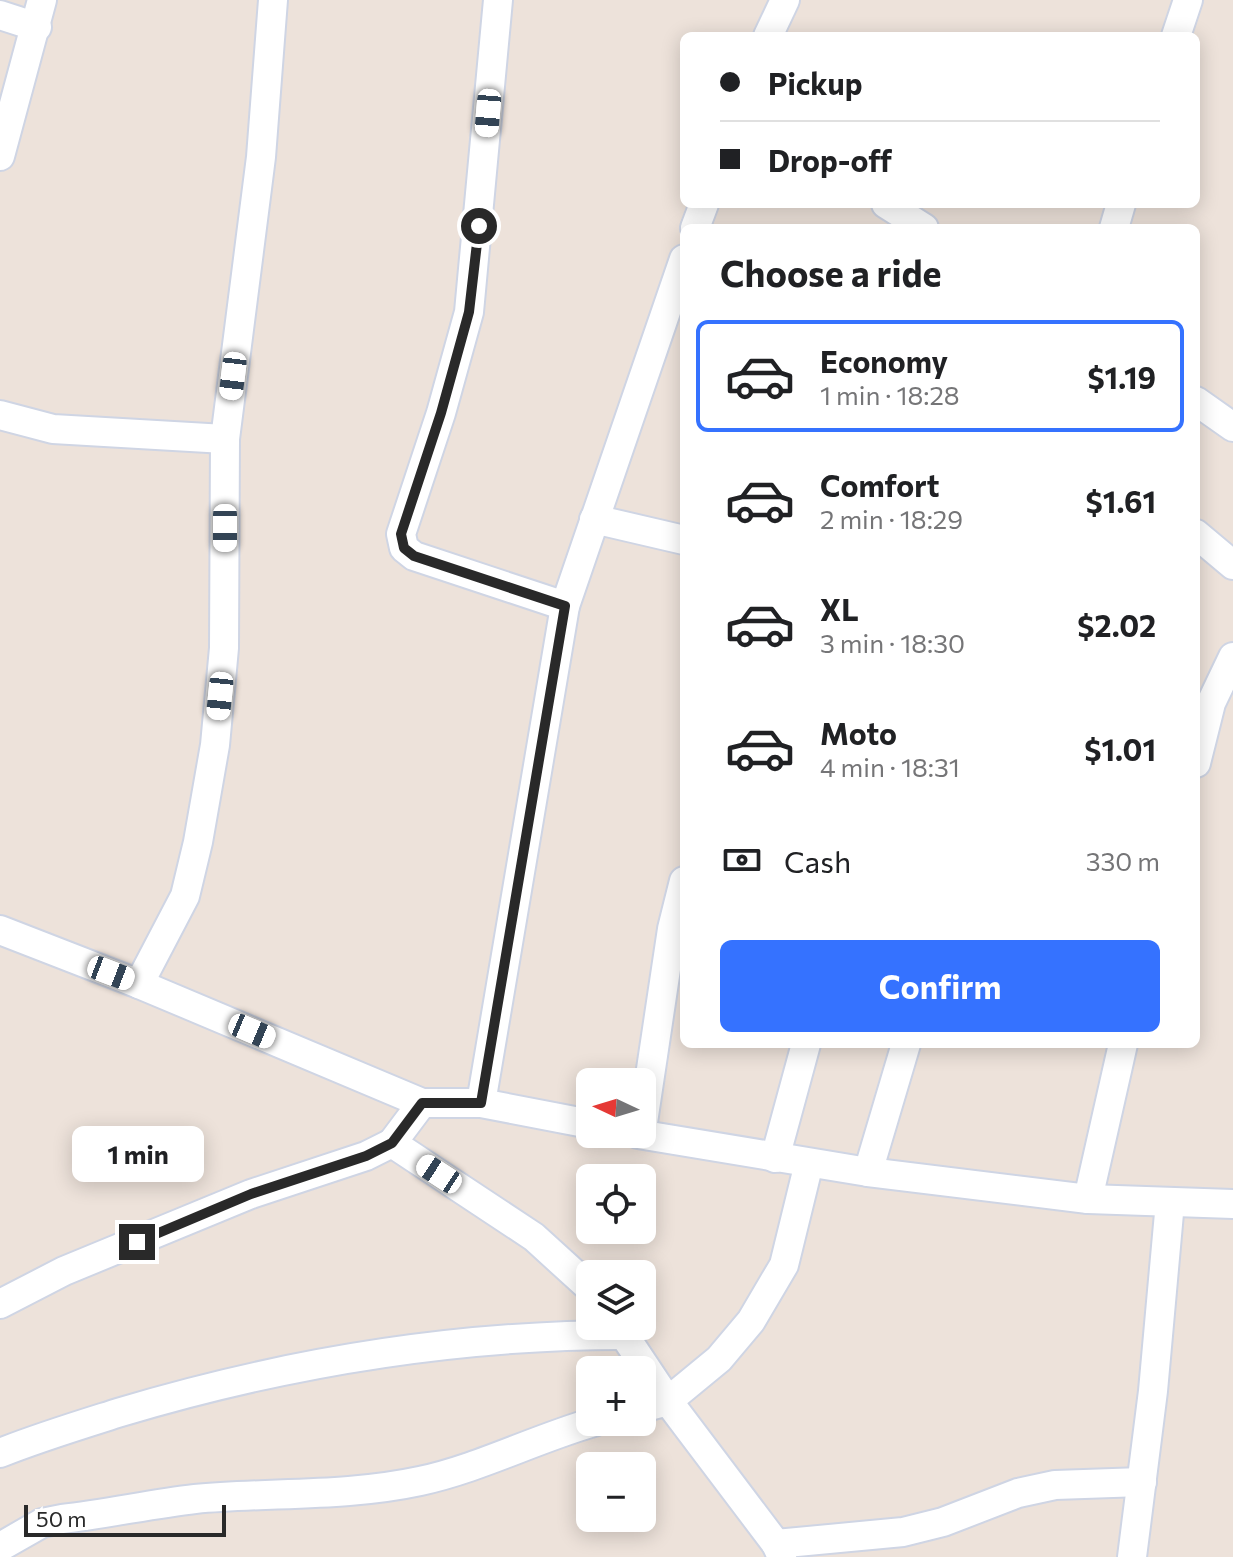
<!DOCTYPE html>
<meta charset="utf-8">
<style>
body{margin:0;font-family:Commissioner,sans-serif;background:#f2f2f2;color:#202124;height:100vh;display:flex;flex-direction:column;font-size:30px;white-space:nowrap}
*{box-sizing:border-box;margin:0}
p{font-size:26px;color:#757577}
.icon{flex:none;width:44px;height:44px;fill:none;stroke:currentColor;stroke-width:2;stroke-linecap:round;stroke-linejoin:round}
.map{position:relative;flex:1;overflow:hidden}
.side{position:absolute;left:680px;top:224px;width:520px;height:824px;display:flex;flex-direction:column;background:#fff;border-radius:12px;box-shadow:0 4px 20px #0003}
.side>*{flex:none}
.hud{position:absolute;left:680px;top:32px;width:520px;height:176px;border-radius:12px;box-shadow:0 4px 20px #0003;display:grid;align-content:center;height:176px;padding:0 40px;background:#fff}
.needle{width:52px;rotate:274deg}
.tools{position:absolute;left:576px;top:1068px;display:grid;gap:16px}
.tools a{display:grid;place-items:center;width:80px;height:80px;border-radius:12px;background:#fff;box-shadow:0 4px 20px #0003;font-size:40px}
.scale{position:absolute;left:24px;bottom:20px;width:202px;box-sizing:border-box;padding-left:8px;border:4px solid #292929;border-top:0;font-size:22px;line-height:28px;white-space:nowrap;color:#292929;-webkit-text-stroke:6px #fff;paint-order:stroke}
.end{position:absolute;width:36px;height:36px;margin:-18px;border:10px solid #292929;background:#fff;box-shadow:0 0 0 4px #fff}
.from{border-radius:50%}
.bubble{position:absolute;height:56px;border-radius:12px;background:#fff;box-shadow:0 4px 20px #0003;font-size:26px;font-weight:700;line-height:56px;text-align:center}
.car{position:absolute;width:24px;height:48px;margin:-24px -12px;border-radius:10px;box-shadow:0 0 6px 2px #0007;background:linear-gradient(#fff 24%,#345 0 40%,#fff 0 76%,#345 0 86%,#fff 0)}
.hud b{display:flex;align-items:center;gap:28px;height:76px;font-size:30px}
.hud b+b{border-top:2px solid #e0e0e0}
.hud i{width:20px;height:20px;background:#202124}
ul{padding:0;list-style:none}
li{display:flex;align-items:center;gap:24px;height:112px;margin:0 16px 12px;padding:0 24px;border:4px solid transparent;border-radius:12px}
li div{flex:1}
li b{display:block;font-size:30px}
li em{font-style:normal;font-weight:700}
li.selected{border-color:#3572ff}
li>.icon{width:72px;height:72px;stroke-width:1.5}
h2{padding:0 40px;font-size:36px;line-height:96px}
.pay{display:flex;align-items:center;gap:20px;height:88px;padding:0 40px;font-size:30px}
.pay p{margin-inline-start:auto}
.button{display:flex;gap:16px;margin-top:auto;padding:16px 40px}
.button a{flex:1;height:92px;border-radius:12px;background:#3572ff;color:#fff;font-size:32px;font-weight:700;line-height:92px;text-align:center}
.map>svg:first-child{display:block}
.lines{fill:none;stroke-linecap:round;stroke-linejoin:round}
.minor-casing{stroke:#cfd5e4;stroke-width:32}
.minor{stroke:#fff;stroke-width:28}
.route{stroke:#292929;stroke-width:10}
</style>
<div class="map">
<svg width="1233" height="1557" viewBox="0 0 1233 1557">
<rect width="100%" height="100%" fill="#ede2da"/>
<g class="lines">
<g class="minor-casing">
<g id="minor">
<polyline points="498,0 469,312 441,413 401,534 404,548 414,556 565,606"/>
<polyline points="0,15 37,27"/>
<polyline points="768,36 785,0"/>
<polyline points="1176,36 1188,0"/>
<polyline points="0,156 42,0"/>
<polyline points="886,204 924,228"/>
<polyline points="695,228 704,204"/>
<polyline points="1114,228 1121,204"/>
<polyline points="1196,401 1233,427"/>
<polyline points="0,415 53,429 225,439"/>
<polyline points="594,519 684,540"/>
<polyline points="1196,534 1233,565"/>
<polyline points="1196,763 1211,703 1233,657"/>
<polyline points="0,930 139,984 422,1103 481,1103 590,1124"/>
<polyline points="139,984 185,896 198,842 215,745 224,648 225,439 261,157 273,0"/>
<polyline points="422,1103 392,1143 534,1237 590,1288"/>
<polyline points="481,1103 565,606 684,259"/>
<polyline points="642,1129 672,929 684,881"/>
<polyline points="638,1134 868,1172 1088,1199 1233,1204"/>
<polyline points="775,1158 806,1044"/>
<polyline points="868,1172 906,1044"/>
<polyline points="1088,1199 1123,1044"/>
<polyline points="0,1304 64,1271 251,1194 366,1156 392,1143"/>
<polyline points="618,1326 668,1401 776,1544 782,1557"/>
<polyline points="642,1408 668,1401 719,1359 751,1321 784,1265 809,1163"/>
<path d="M0,1453C40,1437 80,1425 121,1412C285,1363 455,1335 625,1335"/>
<polyline points="776,1544 903,1532 943,1522 1018,1493 1055,1485 1142,1482"/>
<path d="M0,1547L42,1523L62,1519C107,1514 151,1504 195,1499C271,1492 346,1497 420,1481C480,1468 535,1439 594,1422"/>
<polyline points="1132,1557 1153,1391 1170,1202"/>
</g>
</g>
<use href="#minor" class="minor"/>
</g>
<g class="lines">
<polyline class="route" points="137,1242 251,1194 366,1156 392,1143 422,1103 481,1103 565,606 414,556 404,548 401,534 441,413 469,312 479,226"/>
</g>
</svg>
<div class="tools">
<a><svg class="needle" viewBox="-14 -14 28 28"><path d="M0-13l5 13h-10z" fill="#e53935"/><path d="M0 13l5-13h-10z" fill="#757577"/></svg></a>
<a><svg class="icon" aria-label="locate" viewBox="0 0 24 24"><circle cx="12" cy="12" r="6"/><path d="M12 2v4M12 18v4M2 12h4M18 12h4"/></svg></a>
<a><svg class="icon" aria-label="layers" viewBox="0 0 24 24"><path d="M12 4l9 5-9 5-9-5zM3 14l9 5 9-5"/></svg></a>
<a>+</a>
<a>−</a>
</div>
<div class="scale">50 m</div>
<i class="end from" style="left:479px;top:226px"></i>
<i class="end" style="left:137px;top:1242px"></i>
<div class="bubble" style="left:72px;top:1126px;width:132px">1 min</div>
<i class="car" style="left:488px;top:113px;rotate:185deg"></i>
<i class="car" style="left:233px;top:376px;rotate:187deg"></i>
<i class="car" style="left:225px;top:528px;rotate:180deg"></i>
<i class="car" style="left:220px;top:696px;rotate:186deg"></i>
<i class="car" style="left:111px;top:973px;rotate:111deg"></i>
<i class="car" style="left:252px;top:1031px;rotate:113deg"></i>
<i class="car" style="left:439px;top:1174px;rotate:303deg"></i>
<div class="hud">
<b><i class="from"></i>Pickup</b>
<b><i></i>Drop-off</b>
</div>
<section class="side">
<h2>Choose a ride</h2>
<ul>
<li class="selected"><svg class="icon" aria-label="car" viewBox="0 0 24 24"><path d="M5 17H2v-5l4-1 3-4h7l3 4 3 1v5h-3M9 17h6M6 11h13"/><circle cx="7" cy="17" r="2"/><circle cx="17" cy="17" r="2"/></svg><div><b>Economy</b><p>1 min · 18:28</p></div><em>$1.19</em></li>
<li><svg class="icon" aria-label="car" viewBox="0 0 24 24"><path d="M5 17H2v-5l4-1 3-4h7l3 4 3 1v5h-3M9 17h6M6 11h13"/><circle cx="7" cy="17" r="2"/><circle cx="17" cy="17" r="2"/></svg><div><b>Comfort</b><p>2 min · 18:29</p></div><em>$1.61</em></li>
<li><svg class="icon" aria-label="car" viewBox="0 0 24 24"><path d="M5 17H2v-5l4-1 3-4h7l3 4 3 1v5h-3M9 17h6M6 11h13"/><circle cx="7" cy="17" r="2"/><circle cx="17" cy="17" r="2"/></svg><div><b>XL</b><p>3 min · 18:30</p></div><em>$2.02</em></li>
<li><svg class="icon" aria-label="car" viewBox="0 0 24 24"><path d="M5 17H2v-5l4-1 3-4h7l3 4 3 1v5h-3M9 17h6M6 11h13"/><circle cx="7" cy="17" r="2"/><circle cx="17" cy="17" r="2"/></svg><div><b>Moto</b><p>4 min · 18:31</p></div><em>$1.01</em></li>
</ul>
<div class="pay"><svg class="icon" aria-label="cash" viewBox="0 0 24 24"><path d="M3 7h18v10H3z"/><circle cx="12" cy="12" r="2"/></svg>Cash<p>330 m</p></div>
<div class="button"><a>Confirm</a></div>
</section>
</div>
